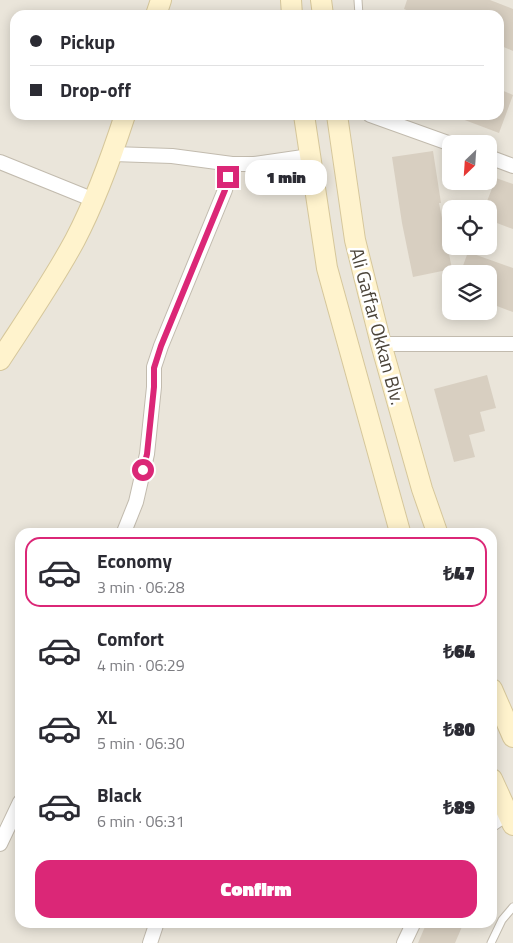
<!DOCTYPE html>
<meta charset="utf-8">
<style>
body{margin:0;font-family:"Titillium Web",sans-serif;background:#f2f2f3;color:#2b2b33;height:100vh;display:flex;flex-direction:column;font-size:19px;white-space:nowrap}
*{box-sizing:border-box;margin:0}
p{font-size:16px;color:#7c7c81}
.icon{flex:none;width:28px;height:28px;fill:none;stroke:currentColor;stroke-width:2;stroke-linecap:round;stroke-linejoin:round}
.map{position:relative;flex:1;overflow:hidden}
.side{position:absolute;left:15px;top:528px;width:482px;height:400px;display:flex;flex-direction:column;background:#fff;border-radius:15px;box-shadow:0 2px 12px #0003}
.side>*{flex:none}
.banner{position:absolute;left:10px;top:10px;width:494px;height:110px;border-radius:15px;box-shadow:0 2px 12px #0003;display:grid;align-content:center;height:110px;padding:0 20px;background:#fff}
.needle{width:32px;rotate:205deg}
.fabs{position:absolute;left:442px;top:135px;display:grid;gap:10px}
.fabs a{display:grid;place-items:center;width:55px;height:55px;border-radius:10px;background:#fff;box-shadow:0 2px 12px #0003;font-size:25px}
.end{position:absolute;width:22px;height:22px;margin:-11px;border:6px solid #db2777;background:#fff;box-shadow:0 0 0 2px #fff}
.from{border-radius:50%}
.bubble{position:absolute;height:35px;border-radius:15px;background:#fff;box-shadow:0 2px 12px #0003;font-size:16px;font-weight:800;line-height:35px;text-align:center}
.banner b{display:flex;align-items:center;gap:18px;height:48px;font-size:19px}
.banner b+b{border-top:1px solid #e1e1e2}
.banner i{width:12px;height:12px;background:#2b2b33}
ul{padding:9px 0 0;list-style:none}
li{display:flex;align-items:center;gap:15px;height:70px;margin:0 10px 8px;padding:0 10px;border:2px solid transparent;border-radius:15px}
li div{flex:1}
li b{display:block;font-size:19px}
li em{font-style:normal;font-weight:800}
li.current{border-color:#db2777}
li>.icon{width:45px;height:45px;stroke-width:1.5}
.button{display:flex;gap:10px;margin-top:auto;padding:10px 20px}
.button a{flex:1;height:58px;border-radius:15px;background:#db2777;color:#fff;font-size:20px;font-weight:800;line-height:58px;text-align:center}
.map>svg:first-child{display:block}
.residential{fill:#eae5da;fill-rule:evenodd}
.building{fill:#d8cfc1}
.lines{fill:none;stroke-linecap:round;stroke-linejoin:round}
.lane-casing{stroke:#c2bbae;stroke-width:9}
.street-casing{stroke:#c2bbae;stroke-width:16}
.secondary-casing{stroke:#d6c79b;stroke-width:22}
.lane{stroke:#fff;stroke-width:7}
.street{stroke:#fff;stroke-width:14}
.secondary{stroke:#fff3cd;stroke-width:20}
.route{stroke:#db2777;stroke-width:6}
.labels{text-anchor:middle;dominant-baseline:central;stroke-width:5;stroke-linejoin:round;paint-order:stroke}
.street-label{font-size:19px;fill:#4b4439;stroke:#fff}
</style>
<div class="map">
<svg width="513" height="943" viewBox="0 0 513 943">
<rect width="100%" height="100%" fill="#f6f3ec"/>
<path class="residential" d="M0,0H513V943H0ZM15,15H499V115H15ZM451,144H489V181H451ZM451,209H489V246H451ZM451,274H489V311H451ZM20,532H492V922H20Z"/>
<g class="building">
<polygon points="407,0 490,0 513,9 513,51 499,45 499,15 418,15 404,9"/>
<polygon points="499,89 513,95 499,133 454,116 454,115 499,115"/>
<polygon points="433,151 441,203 439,203 452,269 413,277 402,223 392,157"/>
<polygon points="496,178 513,184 513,229 489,220 489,209 484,209"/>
<polygon points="468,252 513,268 513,312 489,303 489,274 460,274"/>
<polygon points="487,375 496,408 480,412 485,431 469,435 475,457 454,462 434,389"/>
<polygon points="427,922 464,922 455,943 418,943"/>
</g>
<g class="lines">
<g class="lane-casing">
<g id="lane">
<polyline points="358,0 359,15"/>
<polyline points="491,943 502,920 513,907"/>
</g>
</g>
<g class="street-casing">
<g id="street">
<polyline points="370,115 451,144"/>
<polyline points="113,154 172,156 232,164 254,164 310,156"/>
<polyline points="489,157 513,166"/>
<polyline points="0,162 94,200"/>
<polyline points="381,344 513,344"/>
<polyline points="124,532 136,502 147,454 154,387 154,367 161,346 225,190 232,164"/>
<polyline points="492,824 508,813"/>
<polyline points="0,844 20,802"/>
<polyline points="150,943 157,922"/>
<polyline points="404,943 414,922"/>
</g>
</g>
<g class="secondary-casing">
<g id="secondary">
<polyline points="291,0 292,15"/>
<polyline points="321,0 323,15"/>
<polyline points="156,15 161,0"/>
<polyline points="304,115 327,268 400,532"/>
<polyline points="337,115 355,240 381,344 422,489 437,532"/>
<path d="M0,360C26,320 53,281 75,240C96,200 111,158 125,115"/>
<polyline points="492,689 513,737"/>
<polyline points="492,779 513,825"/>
</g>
</g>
<use href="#lane" class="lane"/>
<use href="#street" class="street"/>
<use href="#secondary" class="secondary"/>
</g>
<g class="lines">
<polyline class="route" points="143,470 147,454 154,387 154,368 161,346 225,190 228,177"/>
</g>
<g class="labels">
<g class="street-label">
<text transform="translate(378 326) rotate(75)">Ali Gaffar Okkan Blv.</text>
</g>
</g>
</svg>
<div class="fabs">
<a><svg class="needle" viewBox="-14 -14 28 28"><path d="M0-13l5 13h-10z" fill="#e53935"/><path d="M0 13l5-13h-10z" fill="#7c7c81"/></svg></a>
<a><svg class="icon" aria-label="locate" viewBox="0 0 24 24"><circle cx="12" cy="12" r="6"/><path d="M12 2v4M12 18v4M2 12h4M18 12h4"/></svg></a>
<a><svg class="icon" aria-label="layers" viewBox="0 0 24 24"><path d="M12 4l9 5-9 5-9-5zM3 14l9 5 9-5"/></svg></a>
</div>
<i class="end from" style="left:143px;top:470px"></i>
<i class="end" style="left:228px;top:177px"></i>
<div class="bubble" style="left:245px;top:160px;width:82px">1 min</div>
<div class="banner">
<b><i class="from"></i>Pickup</b>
<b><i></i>Drop-off</b>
</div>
<section class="side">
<ul>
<li class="current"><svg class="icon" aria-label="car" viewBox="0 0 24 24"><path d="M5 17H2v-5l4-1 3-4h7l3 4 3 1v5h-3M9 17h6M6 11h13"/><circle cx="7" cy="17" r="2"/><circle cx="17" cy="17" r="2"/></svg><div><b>Economy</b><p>3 min · 06:28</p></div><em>₺47</em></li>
<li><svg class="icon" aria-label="car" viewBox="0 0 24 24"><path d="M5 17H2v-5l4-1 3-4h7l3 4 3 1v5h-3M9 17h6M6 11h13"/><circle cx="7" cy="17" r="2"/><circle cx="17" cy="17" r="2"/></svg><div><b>Comfort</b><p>4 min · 06:29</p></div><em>₺64</em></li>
<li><svg class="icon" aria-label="car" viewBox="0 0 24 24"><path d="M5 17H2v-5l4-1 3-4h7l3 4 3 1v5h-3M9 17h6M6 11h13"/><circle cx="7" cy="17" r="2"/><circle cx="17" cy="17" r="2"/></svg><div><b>XL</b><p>5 min · 06:30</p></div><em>₺80</em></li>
<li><svg class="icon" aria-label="car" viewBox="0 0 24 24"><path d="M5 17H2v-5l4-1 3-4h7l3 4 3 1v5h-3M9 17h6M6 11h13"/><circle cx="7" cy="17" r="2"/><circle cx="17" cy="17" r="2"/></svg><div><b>Black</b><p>6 min · 06:31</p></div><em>₺89</em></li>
</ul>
<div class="button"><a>Confirm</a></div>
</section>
</div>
